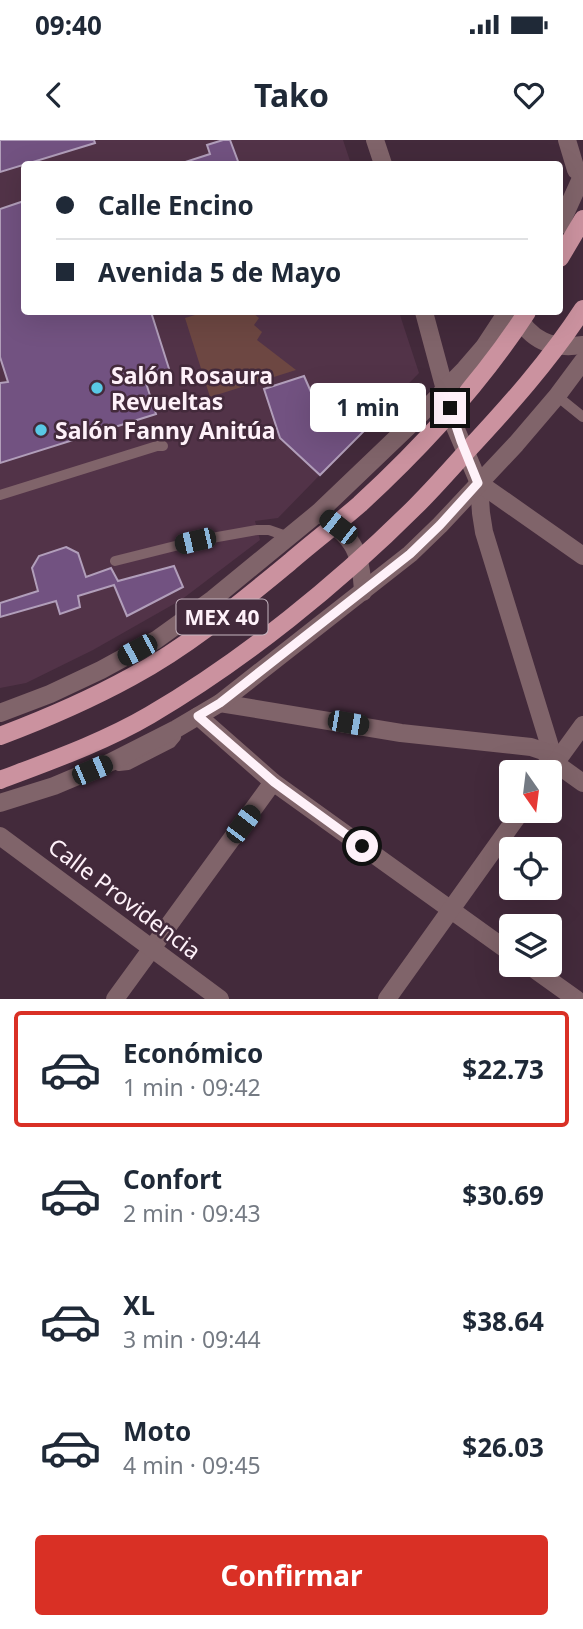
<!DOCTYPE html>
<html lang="es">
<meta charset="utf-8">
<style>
body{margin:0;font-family:"Noto Sans",sans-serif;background:#f2f2f3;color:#1f2937;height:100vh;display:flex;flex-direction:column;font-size:26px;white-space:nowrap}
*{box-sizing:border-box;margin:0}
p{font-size:23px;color:#747a83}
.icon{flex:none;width:38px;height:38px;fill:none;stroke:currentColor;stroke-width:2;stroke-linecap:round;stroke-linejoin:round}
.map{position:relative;height:859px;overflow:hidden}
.side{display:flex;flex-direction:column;background:#fff;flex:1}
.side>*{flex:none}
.banner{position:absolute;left:21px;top:21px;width:542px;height:154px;border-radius:7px;box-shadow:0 7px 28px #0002;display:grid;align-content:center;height:154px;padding:0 35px;background:#fff}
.needle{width:46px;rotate:166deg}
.fabs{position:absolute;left:499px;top:620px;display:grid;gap:14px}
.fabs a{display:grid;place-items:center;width:63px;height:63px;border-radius:7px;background:#fff;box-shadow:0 7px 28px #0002;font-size:35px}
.end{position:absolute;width:32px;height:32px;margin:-16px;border:9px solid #fef1f9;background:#111;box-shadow:0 0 0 4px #111}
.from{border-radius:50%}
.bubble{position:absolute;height:49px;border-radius:7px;background:#fff;box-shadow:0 7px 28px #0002;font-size:23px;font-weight:700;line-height:49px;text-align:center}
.car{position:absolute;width:21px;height:42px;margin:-21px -10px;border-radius:9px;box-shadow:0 0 5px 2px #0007;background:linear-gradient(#222 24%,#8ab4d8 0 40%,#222 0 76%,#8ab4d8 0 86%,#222 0)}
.banner b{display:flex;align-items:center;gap:24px;height:66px;font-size:26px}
.banner b+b{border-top:2px solid #e0e1e3}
.banner i{width:18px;height:18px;background:#1f2937}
ul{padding:12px 0 0;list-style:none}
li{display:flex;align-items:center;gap:21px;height:116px;margin:0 14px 10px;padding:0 21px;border:4px solid transparent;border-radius:7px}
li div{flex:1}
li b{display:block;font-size:26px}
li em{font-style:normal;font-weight:700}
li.on{border-color:#d93025}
li>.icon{width:63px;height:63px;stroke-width:1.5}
.cta{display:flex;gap:14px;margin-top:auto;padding:14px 35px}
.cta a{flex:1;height:80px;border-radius:7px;background:#d93025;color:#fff;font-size:28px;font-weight:700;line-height:80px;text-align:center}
.status{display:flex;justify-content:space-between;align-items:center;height:49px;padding:0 35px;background:#fff;direction:ltr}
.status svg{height:19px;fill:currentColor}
header{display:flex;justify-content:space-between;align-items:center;height:91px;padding:0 35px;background:#fff;font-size:32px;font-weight:700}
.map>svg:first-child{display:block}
.built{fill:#523348}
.green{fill:#6d4742}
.building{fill:#725281;stroke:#b19eba;stroke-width:2}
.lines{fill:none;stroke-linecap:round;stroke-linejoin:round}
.service{stroke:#80646a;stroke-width:10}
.minor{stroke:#80646a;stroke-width:18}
.tertiary{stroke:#80646a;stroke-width:18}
.primary{stroke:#cb929f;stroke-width:18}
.primary-bridge{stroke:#cb929f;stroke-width:18}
.route{stroke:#fef1f9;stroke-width:9}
.poi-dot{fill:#59c8e5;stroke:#432a3b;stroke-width:2.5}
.labels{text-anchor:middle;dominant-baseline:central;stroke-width:5;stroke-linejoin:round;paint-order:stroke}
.shield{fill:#432a3b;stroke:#c6b5c0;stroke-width:2}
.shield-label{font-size:21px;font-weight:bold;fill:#fef1f9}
.poi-label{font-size:23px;font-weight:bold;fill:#fef1f9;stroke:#432a3b;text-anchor:start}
.street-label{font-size:23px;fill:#fef1f9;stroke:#432a3b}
</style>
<div class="status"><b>09:40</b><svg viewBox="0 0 49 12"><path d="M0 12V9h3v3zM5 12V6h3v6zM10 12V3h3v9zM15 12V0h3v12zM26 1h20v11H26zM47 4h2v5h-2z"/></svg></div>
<header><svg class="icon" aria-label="back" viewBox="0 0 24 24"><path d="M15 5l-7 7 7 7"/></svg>Tako<svg class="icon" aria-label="heart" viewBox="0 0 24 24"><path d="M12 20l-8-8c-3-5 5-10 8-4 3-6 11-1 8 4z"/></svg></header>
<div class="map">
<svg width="583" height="859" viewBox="0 0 583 859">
<rect width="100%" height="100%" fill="#432a3b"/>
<polygon class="built" points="0,0 343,0 351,24 24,24 24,172 399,172 419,233 278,378 255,381 260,400 181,460 93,510 26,543 0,548"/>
<polygon class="green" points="205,172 254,172 253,173 259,178 254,185 262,192 257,200 296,230 210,257 185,178"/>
<g class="building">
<polygon points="0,0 94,0 95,3 0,32"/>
<polygon points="223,0 230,0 239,24 186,24 185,22 210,14 207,5"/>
<polygon points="24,61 24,172 151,172 171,235 146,243 156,274 0,323 0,243 8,242 0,217 0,69"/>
<polygon points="304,236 315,261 363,292 320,335 280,298 264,249"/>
<polygon points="66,407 78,413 86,437 111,428 118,441 174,426 183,447 127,476 114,445 78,456 80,467 60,474 56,461 0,477 0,463 38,451 32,428 39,416"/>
</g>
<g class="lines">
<g class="service">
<polyline points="557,256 583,277"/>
<polyline points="0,355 157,306 163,306"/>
<polyline points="115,421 195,401 257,390 269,390 289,397"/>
<polyline points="111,622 119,626 128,625 171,603 176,597 176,589"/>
</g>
<g class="minor">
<polyline points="375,0 383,24"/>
<polyline points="567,0 576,30"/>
<polyline points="424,172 455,287 479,343 481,373 484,392 555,623"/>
<polyline points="479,343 583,416"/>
<polyline points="220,563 401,593 531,607 543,611 555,623 583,643"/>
<polyline points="198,576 273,642 511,813"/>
<polyline points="551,629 583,585"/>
<polyline points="527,824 576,859"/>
<polyline points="115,859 273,642"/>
<polyline points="387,859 522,670"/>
</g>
<g class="tertiary">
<polyline points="560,85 583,34"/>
<path d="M515,172C530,200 551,210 583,205"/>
<path d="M323,375C354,400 361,411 363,452"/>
<polyline points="0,573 50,554 101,530 156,500 213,459 319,372 410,285 465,229 484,207 507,172"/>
<polyline points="0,663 54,646 111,622 176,589 220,563 410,414 440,385 516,304 557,256 583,221"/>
<polyline points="0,696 220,859"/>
</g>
<polyline class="primary" points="560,118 583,79"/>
<g class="primary-bridge">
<path d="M0,596C45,579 89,560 131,537C189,506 240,463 290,422C313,402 337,384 360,364C422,307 481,243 527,172"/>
<path d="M0,640C50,621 104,602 150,575C244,520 339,443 416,366C433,349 450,330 466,312C508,267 550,220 583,169"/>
</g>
</g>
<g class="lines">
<polyline class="route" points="362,706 274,642 198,576 220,563 410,414 440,385 478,343 461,301 450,268"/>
</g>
<g class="poi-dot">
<circle cx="97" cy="248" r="7"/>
<circle cx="41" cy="290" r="7"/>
</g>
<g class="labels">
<rect class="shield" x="176.5" y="459.5" width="91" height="35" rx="5"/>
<g class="shield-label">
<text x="222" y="477">MEX 40</text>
</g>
<g class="poi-label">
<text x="111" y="235">Salón Rosaura<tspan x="111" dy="26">Revueltas</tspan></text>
<text x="55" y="290">Salón Fanny Anitúa</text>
</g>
<g class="street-label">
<text transform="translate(125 758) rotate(37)">Calle Providencia</text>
</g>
</g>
</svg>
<div class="fabs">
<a><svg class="needle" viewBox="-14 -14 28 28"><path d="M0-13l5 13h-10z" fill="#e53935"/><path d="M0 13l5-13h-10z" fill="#747a83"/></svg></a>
<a><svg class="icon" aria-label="locate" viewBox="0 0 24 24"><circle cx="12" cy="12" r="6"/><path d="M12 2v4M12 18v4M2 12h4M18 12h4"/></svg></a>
<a><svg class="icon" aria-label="layers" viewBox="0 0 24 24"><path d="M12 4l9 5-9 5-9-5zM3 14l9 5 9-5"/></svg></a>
</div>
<i class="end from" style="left:362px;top:706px"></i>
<i class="end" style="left:450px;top:268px"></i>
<div class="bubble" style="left:310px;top:243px;width:116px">1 min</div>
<i class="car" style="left:338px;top:387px;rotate:308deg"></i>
<i class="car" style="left:195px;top:401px;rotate:257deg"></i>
<i class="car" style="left:137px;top:510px;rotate:242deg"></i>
<i class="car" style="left:348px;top:583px;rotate:100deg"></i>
<i class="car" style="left:92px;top:630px;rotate:67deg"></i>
<i class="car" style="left:243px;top:684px;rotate:37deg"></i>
<div class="banner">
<b><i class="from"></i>Calle Encino</b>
<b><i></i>Avenida 5 de Mayo</b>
</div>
</div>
<section class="side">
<ul>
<li class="on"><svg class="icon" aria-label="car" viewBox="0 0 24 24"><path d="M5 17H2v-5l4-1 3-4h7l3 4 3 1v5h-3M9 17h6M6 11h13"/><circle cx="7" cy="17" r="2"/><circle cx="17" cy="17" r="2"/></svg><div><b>Económico</b><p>1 min · 09:42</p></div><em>$22.73</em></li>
<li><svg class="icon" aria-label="car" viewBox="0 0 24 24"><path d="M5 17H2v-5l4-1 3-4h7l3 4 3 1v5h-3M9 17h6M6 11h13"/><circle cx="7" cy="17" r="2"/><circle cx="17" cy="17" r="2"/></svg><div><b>Confort</b><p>2 min · 09:43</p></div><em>$30.69</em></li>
<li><svg class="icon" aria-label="car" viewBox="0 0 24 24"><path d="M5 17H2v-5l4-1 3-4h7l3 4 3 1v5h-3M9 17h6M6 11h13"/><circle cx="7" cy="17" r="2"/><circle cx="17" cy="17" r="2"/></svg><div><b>XL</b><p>3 min · 09:44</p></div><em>$38.64</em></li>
<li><svg class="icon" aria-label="car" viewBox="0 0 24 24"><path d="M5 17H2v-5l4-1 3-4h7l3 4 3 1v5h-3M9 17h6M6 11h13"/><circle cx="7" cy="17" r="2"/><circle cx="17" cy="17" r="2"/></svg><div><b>Moto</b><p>4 min · 09:45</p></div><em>$26.03</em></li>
</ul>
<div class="cta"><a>Confirmar</a></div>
</section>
